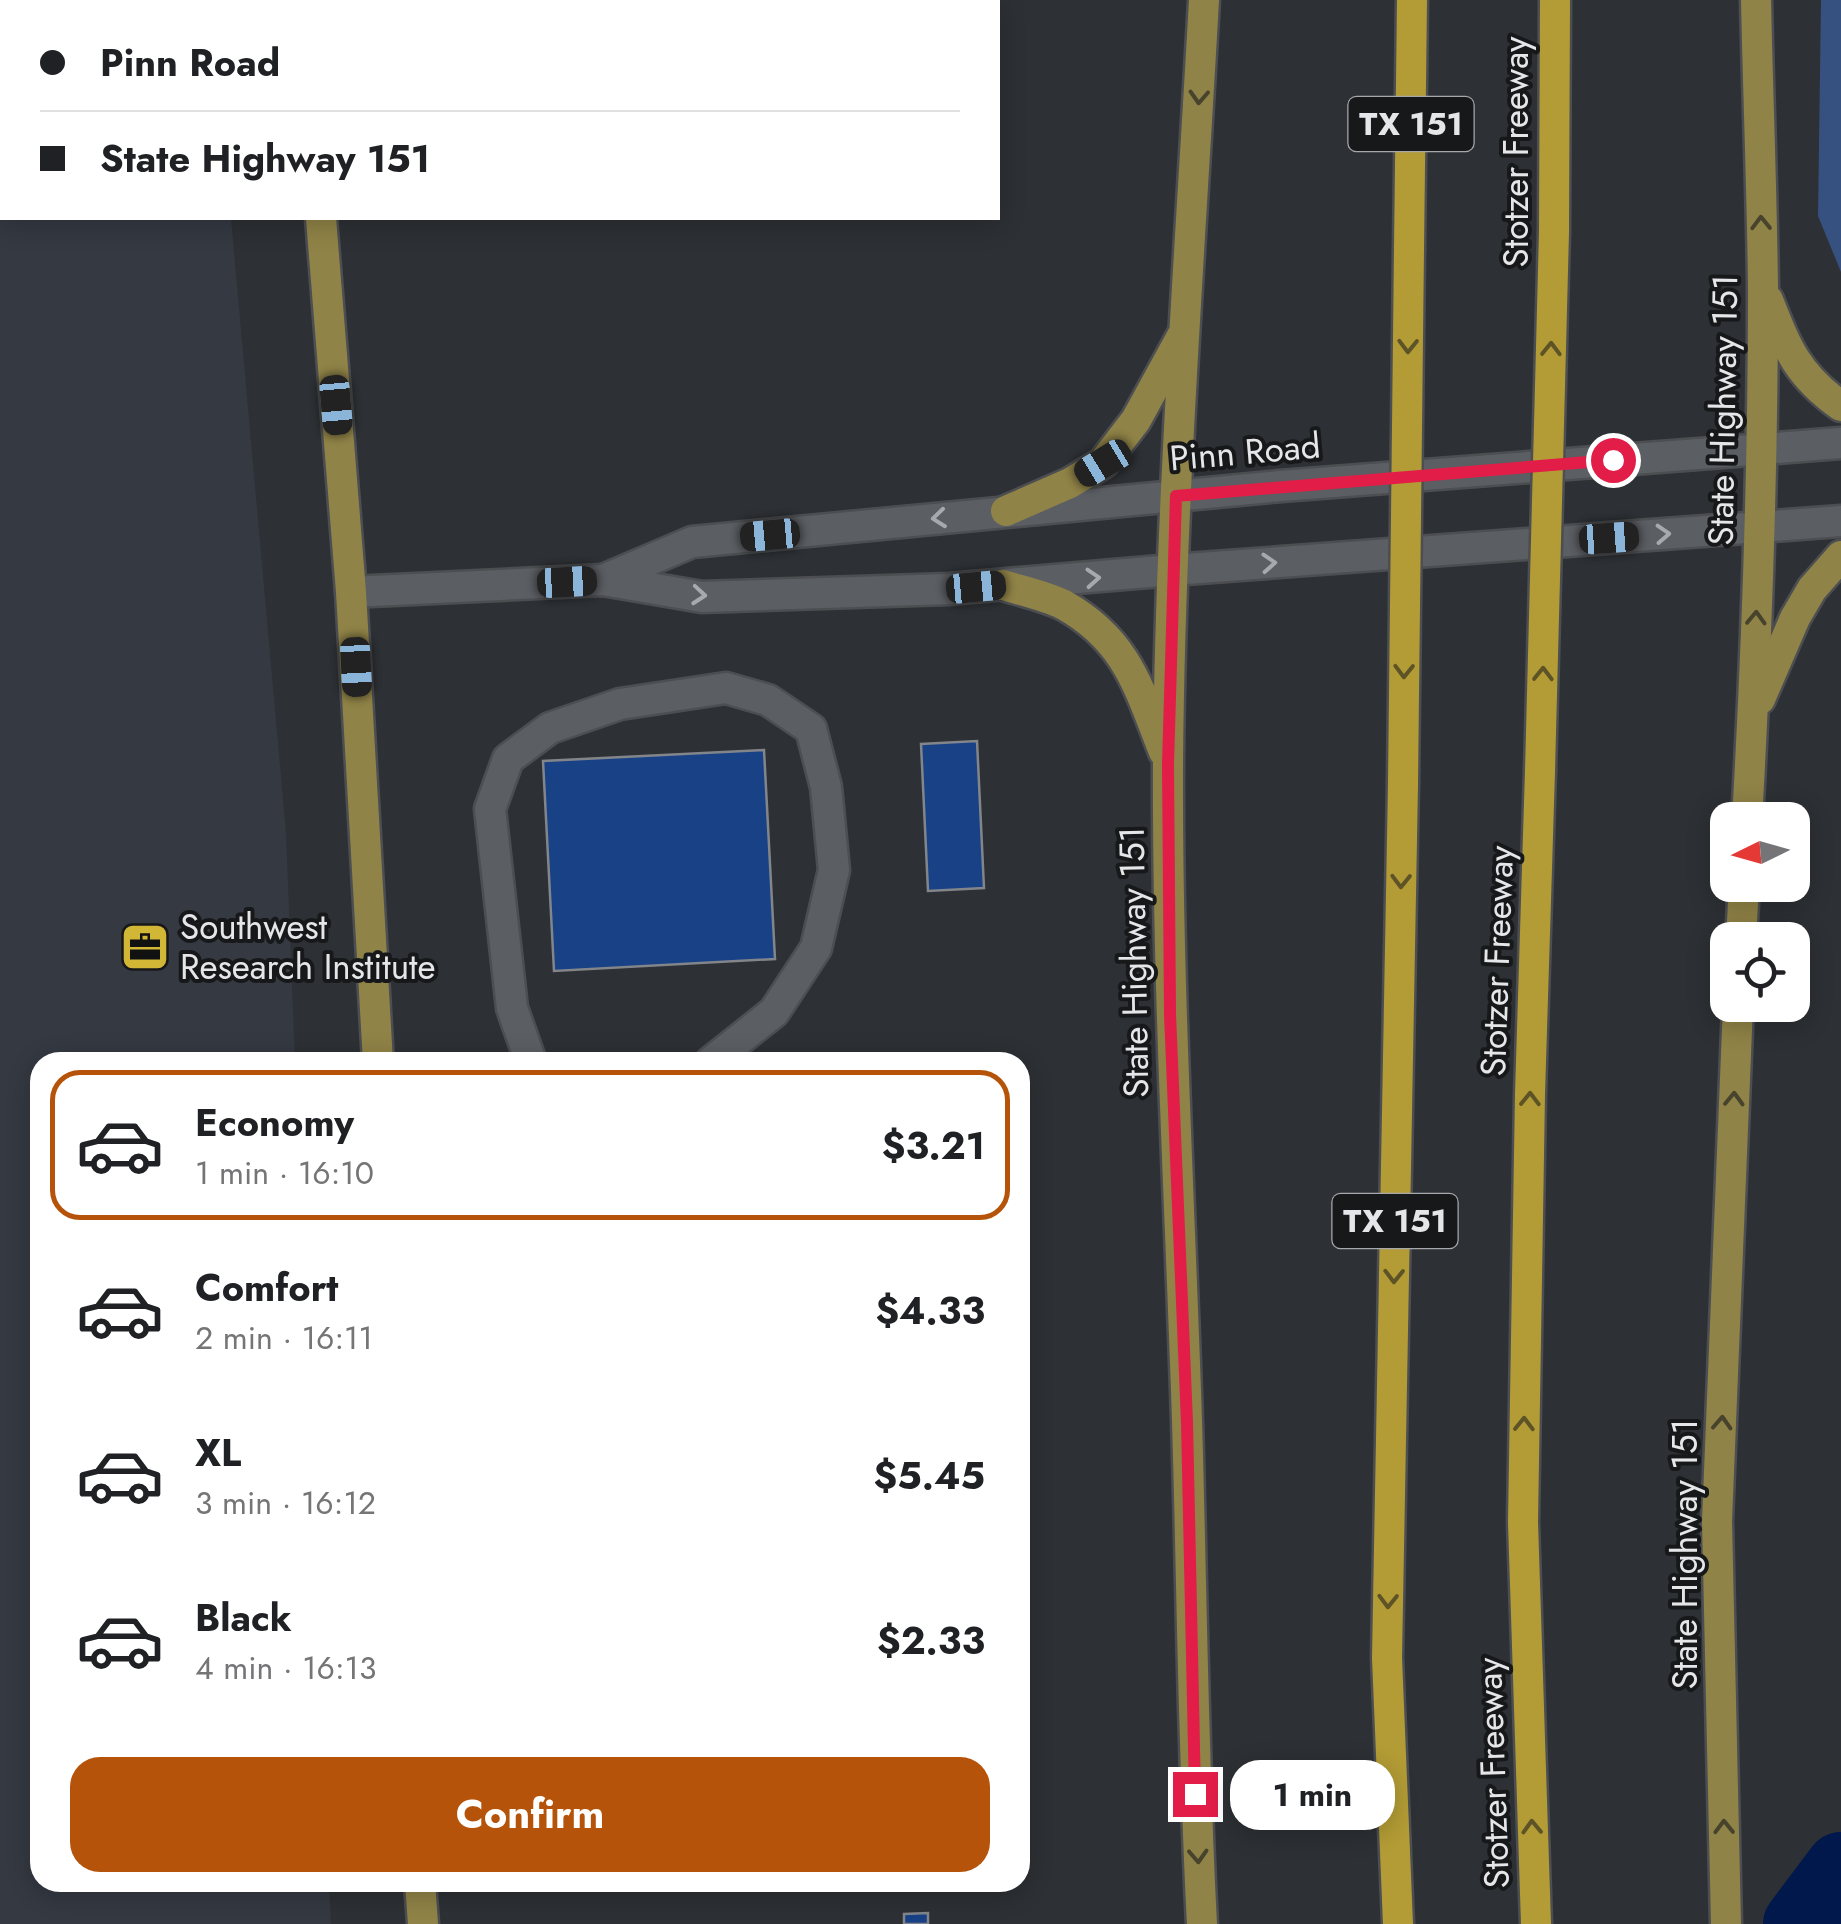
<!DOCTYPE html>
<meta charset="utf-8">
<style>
body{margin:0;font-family:Jost,sans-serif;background:#f6f6f6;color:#202124;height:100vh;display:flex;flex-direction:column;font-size:38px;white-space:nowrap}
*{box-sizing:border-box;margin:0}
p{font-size:32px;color:#757577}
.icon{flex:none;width:55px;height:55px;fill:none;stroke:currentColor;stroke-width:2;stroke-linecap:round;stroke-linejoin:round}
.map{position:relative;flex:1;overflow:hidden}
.sheet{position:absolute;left:30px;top:1052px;width:1000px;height:840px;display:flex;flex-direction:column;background:#fff;border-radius:30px;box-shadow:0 5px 25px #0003}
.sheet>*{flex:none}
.guide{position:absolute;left:0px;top:0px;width:1000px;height:220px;box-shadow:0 5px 25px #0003;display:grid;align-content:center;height:220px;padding:0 40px;background:#fff}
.needle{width:65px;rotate:265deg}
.tools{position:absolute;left:1710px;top:802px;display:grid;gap:20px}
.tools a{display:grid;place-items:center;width:100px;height:100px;border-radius:20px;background:#fff;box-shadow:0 5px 25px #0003;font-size:50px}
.end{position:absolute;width:45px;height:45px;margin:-22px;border:12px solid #e11d48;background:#fff;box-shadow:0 0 0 5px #fff}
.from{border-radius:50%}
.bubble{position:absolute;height:70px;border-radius:30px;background:#fff;box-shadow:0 5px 25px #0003;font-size:32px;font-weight:700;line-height:70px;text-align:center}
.car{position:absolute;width:30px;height:60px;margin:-30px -15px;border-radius:12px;box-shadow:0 0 8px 2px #0007;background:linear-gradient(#222 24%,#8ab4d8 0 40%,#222 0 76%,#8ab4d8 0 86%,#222 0)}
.guide b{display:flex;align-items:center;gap:35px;height:95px;font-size:38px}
.guide b+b{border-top:2px solid #e0e0e0}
.guide i{width:25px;height:25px;background:#202124}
ul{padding:18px 0 0;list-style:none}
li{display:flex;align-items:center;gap:30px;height:150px;margin:0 20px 15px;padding:0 20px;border:5px solid transparent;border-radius:30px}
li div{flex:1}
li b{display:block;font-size:38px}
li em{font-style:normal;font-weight:700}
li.on{border-color:#b45309}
li>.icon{width:90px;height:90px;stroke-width:1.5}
.action{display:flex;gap:20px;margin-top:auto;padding:20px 40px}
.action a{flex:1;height:115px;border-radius:30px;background:#b45309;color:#fff;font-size:40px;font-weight:700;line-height:115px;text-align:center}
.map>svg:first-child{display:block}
.built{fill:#343942}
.green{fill:#36517f}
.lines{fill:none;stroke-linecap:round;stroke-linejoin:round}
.river{stroke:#00184b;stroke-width:72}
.building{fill:#184186;stroke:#82858a;stroke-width:2.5}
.minor-casing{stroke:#4c4e51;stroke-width:35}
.major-casing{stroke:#4c4e51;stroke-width:35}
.highway-casing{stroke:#4c4e51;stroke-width:35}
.minor{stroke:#5b5e63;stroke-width:30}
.major{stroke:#908347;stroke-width:30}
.highway{stroke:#b39c35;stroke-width:30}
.highway-bridge-casing{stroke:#4c4e51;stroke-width:35;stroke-linecap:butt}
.highway-bridge{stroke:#b39c35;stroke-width:30}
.oneway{stroke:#47432c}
.oneway2{stroke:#5d5326}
.oneway3{stroke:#a6a9ad}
.route{stroke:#e11d48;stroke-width:12}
.labels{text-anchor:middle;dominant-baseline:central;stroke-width:8;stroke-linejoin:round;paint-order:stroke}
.shield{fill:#17181a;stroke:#a6a8ab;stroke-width:2.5}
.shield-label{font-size:32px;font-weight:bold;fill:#e4e6e9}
.street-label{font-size:35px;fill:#e4e6e9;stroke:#17181a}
.poi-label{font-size:35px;fill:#e4e6e9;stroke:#17181a;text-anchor:start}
</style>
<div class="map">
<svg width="1841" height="1924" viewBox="0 0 1841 1924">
<rect width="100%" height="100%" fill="#2d3034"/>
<polygon class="built" points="0,0 212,0 212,2 2,2 2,218 231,218 286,832 295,1062 40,1062 40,1882 329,1883 331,1924 0,1924"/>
<polygon class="green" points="1821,0 1841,0 1841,272 1818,216"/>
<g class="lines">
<polyline class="river" points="1799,1924 1841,1868"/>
</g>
<g class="building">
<polygon points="977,741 984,888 928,891 921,744"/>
<polygon points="764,750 775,959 554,971 543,761"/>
<polygon points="928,1913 928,1924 904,1924 904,1914"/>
</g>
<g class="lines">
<g class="minor-casing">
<g id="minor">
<polyline points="603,580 692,542 1281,486 1841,443"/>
<polyline points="351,592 603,580 702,597 949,589 1172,570 1841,521"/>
<polyline points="531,1062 512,1008 490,809 508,759 550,728 620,704 726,688 768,700 811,729 826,787 834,870 816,948 774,1012 711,1062"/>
</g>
</g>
<g class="major-casing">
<g id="major">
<polyline points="304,0 304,2"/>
<polyline points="321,218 351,592 378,1062"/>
<path d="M1768,300C1787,348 1797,375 1841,406"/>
<polyline points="1006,511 1070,483 1103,463 1136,420 1182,336"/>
<path d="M1003,585C1023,591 1046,596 1064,605C1128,641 1139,689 1164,752"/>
<polyline points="1760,699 1795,618 1812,589 1841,556"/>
<path d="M1747,820C1757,643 1763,466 1763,289C1762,192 1758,96 1756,0"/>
<polyline points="1741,940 1744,885"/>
<polyline points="420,1882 423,1924"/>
<path d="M1202,1924C1193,1756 1192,1589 1187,1421C1180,1202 1167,983 1168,763C1170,509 1190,254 1204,0"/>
<polyline points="1726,1924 1717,1521 1738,1005"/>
</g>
</g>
<g class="highway-casing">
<g id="highway">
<polyline points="1554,232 1555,0"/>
<polyline points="1409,249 1412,0"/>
<polyline points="1398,1924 1387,1658 1403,784"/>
<polyline points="1536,1924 1523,1522 1530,1094 1540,771"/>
</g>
</g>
<use href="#minor" class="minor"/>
<use href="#major" class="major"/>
<use href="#highway" class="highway"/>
<g class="highway-bridge-casing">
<g id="highway-bridge">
<polyline points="1540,771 1554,232"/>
<polyline points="1403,784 1409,249"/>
</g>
</g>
<use href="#highway-bridge" class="highway-bridge"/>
</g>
<defs><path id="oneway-chevron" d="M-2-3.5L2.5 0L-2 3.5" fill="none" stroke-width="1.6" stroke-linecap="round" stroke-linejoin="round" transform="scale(2.5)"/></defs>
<g class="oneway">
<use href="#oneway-chevron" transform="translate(1199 97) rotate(93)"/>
<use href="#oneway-chevron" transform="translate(1761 223) rotate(-91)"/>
<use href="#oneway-chevron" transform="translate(1756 618) rotate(-88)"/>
<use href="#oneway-chevron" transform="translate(1734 1099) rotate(-88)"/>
<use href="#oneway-chevron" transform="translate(1722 1423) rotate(-87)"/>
<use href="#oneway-chevron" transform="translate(1724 1827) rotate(-91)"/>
<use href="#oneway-chevron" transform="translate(1198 1856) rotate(87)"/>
</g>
<g class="oneway2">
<use href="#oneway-chevron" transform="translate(1408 346) rotate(91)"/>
<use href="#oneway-chevron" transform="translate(1551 349) rotate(-89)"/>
<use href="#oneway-chevron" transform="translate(1404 671) rotate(91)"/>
<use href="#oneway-chevron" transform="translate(1543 674) rotate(-89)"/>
<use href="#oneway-chevron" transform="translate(1401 881) rotate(91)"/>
<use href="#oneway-chevron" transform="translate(1530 1099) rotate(-89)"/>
<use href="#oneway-chevron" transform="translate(1394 1276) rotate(91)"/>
<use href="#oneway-chevron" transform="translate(1524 1424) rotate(-89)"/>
<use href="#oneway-chevron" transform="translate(1388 1601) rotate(91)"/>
<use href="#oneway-chevron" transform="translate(1532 1827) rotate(-92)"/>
</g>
<g class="oneway3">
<use href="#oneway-chevron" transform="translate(939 518) rotate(174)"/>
<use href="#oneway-chevron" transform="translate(1663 534) rotate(-3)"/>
<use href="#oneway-chevron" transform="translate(1269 563) rotate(-4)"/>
<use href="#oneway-chevron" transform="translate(1093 578) rotate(-4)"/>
<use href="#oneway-chevron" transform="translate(699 595) rotate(5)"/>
</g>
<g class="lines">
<polyline class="route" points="1195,1794 1187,1422 1170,1014 1168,764 1176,496 1613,460"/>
</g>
<defs>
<g id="office-square" transform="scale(2.5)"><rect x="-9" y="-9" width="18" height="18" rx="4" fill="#d2b635" stroke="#17181a"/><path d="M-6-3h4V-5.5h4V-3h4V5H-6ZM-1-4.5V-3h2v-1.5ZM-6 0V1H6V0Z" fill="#111"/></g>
</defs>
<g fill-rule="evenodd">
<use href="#office-square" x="145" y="947"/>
</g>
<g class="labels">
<g class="shield">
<rect x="1348.5" y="97" width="125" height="54" rx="8"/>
<rect x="1332.5" y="1194" width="125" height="54" rx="8"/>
</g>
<g class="shield-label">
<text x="1411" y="124">TX 151</text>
<text x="1395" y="1221">TX 151</text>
</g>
<g class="street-label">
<text transform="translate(1516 152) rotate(-90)">Stotzer Freeway</text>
<text transform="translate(1723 410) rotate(-89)">State Highway 151</text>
<text transform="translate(1245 452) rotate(-5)">Pinn Road</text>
<text transform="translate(1497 961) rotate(-88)">Stotzer Freeway</text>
<text transform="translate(1134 962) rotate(-91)">State Highway 151</text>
<text transform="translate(1685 1554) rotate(-90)">State Highway 151</text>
<text transform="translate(1493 1773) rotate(-92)">Stotzer Freeway</text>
</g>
<g class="poi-label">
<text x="180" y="927">Southwest<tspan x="180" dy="40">Research Institute</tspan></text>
</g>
</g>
</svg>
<div class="tools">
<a><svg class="needle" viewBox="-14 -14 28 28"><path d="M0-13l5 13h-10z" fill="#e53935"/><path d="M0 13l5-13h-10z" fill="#757577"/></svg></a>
<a><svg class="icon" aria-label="locate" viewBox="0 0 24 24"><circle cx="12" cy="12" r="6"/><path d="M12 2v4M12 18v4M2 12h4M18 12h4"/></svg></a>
</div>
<i class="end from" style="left:1613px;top:460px"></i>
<i class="end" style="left:1195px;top:1794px"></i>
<div class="bubble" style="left:1230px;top:1760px;width:165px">1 min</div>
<i class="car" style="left:336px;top:405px;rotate:175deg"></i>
<i class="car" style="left:1103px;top:463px;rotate:239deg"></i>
<i class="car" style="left:770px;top:535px;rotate:265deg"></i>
<i class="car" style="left:1609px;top:538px;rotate:86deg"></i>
<i class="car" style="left:567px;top:582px;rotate:87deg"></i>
<i class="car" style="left:976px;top:587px;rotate:85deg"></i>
<i class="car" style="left:356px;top:667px;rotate:177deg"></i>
<div class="guide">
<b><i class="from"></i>Pinn Road</b>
<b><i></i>State Highway 151</b>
</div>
<section class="sheet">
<ul>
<li class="on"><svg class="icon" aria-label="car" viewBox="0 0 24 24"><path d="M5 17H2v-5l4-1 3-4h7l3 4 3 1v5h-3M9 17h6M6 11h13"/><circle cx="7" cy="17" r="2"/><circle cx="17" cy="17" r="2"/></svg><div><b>Economy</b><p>1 min · 16:10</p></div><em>$3.21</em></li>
<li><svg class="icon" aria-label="car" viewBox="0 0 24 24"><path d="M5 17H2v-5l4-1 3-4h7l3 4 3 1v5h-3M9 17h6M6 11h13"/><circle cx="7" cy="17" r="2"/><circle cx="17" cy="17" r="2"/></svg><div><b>Comfort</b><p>2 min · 16:11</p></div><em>$4.33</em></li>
<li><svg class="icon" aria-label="car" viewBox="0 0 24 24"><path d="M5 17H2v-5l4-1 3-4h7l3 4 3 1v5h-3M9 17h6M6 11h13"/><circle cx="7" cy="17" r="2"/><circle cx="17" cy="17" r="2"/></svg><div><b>XL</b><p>3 min · 16:12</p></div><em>$5.45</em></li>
<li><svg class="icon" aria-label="car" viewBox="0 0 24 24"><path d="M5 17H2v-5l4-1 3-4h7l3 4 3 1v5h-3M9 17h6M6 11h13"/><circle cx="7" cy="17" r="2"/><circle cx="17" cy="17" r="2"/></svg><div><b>Black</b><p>4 min · 16:13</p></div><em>$2.33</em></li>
</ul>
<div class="action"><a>Confirm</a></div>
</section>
</div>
